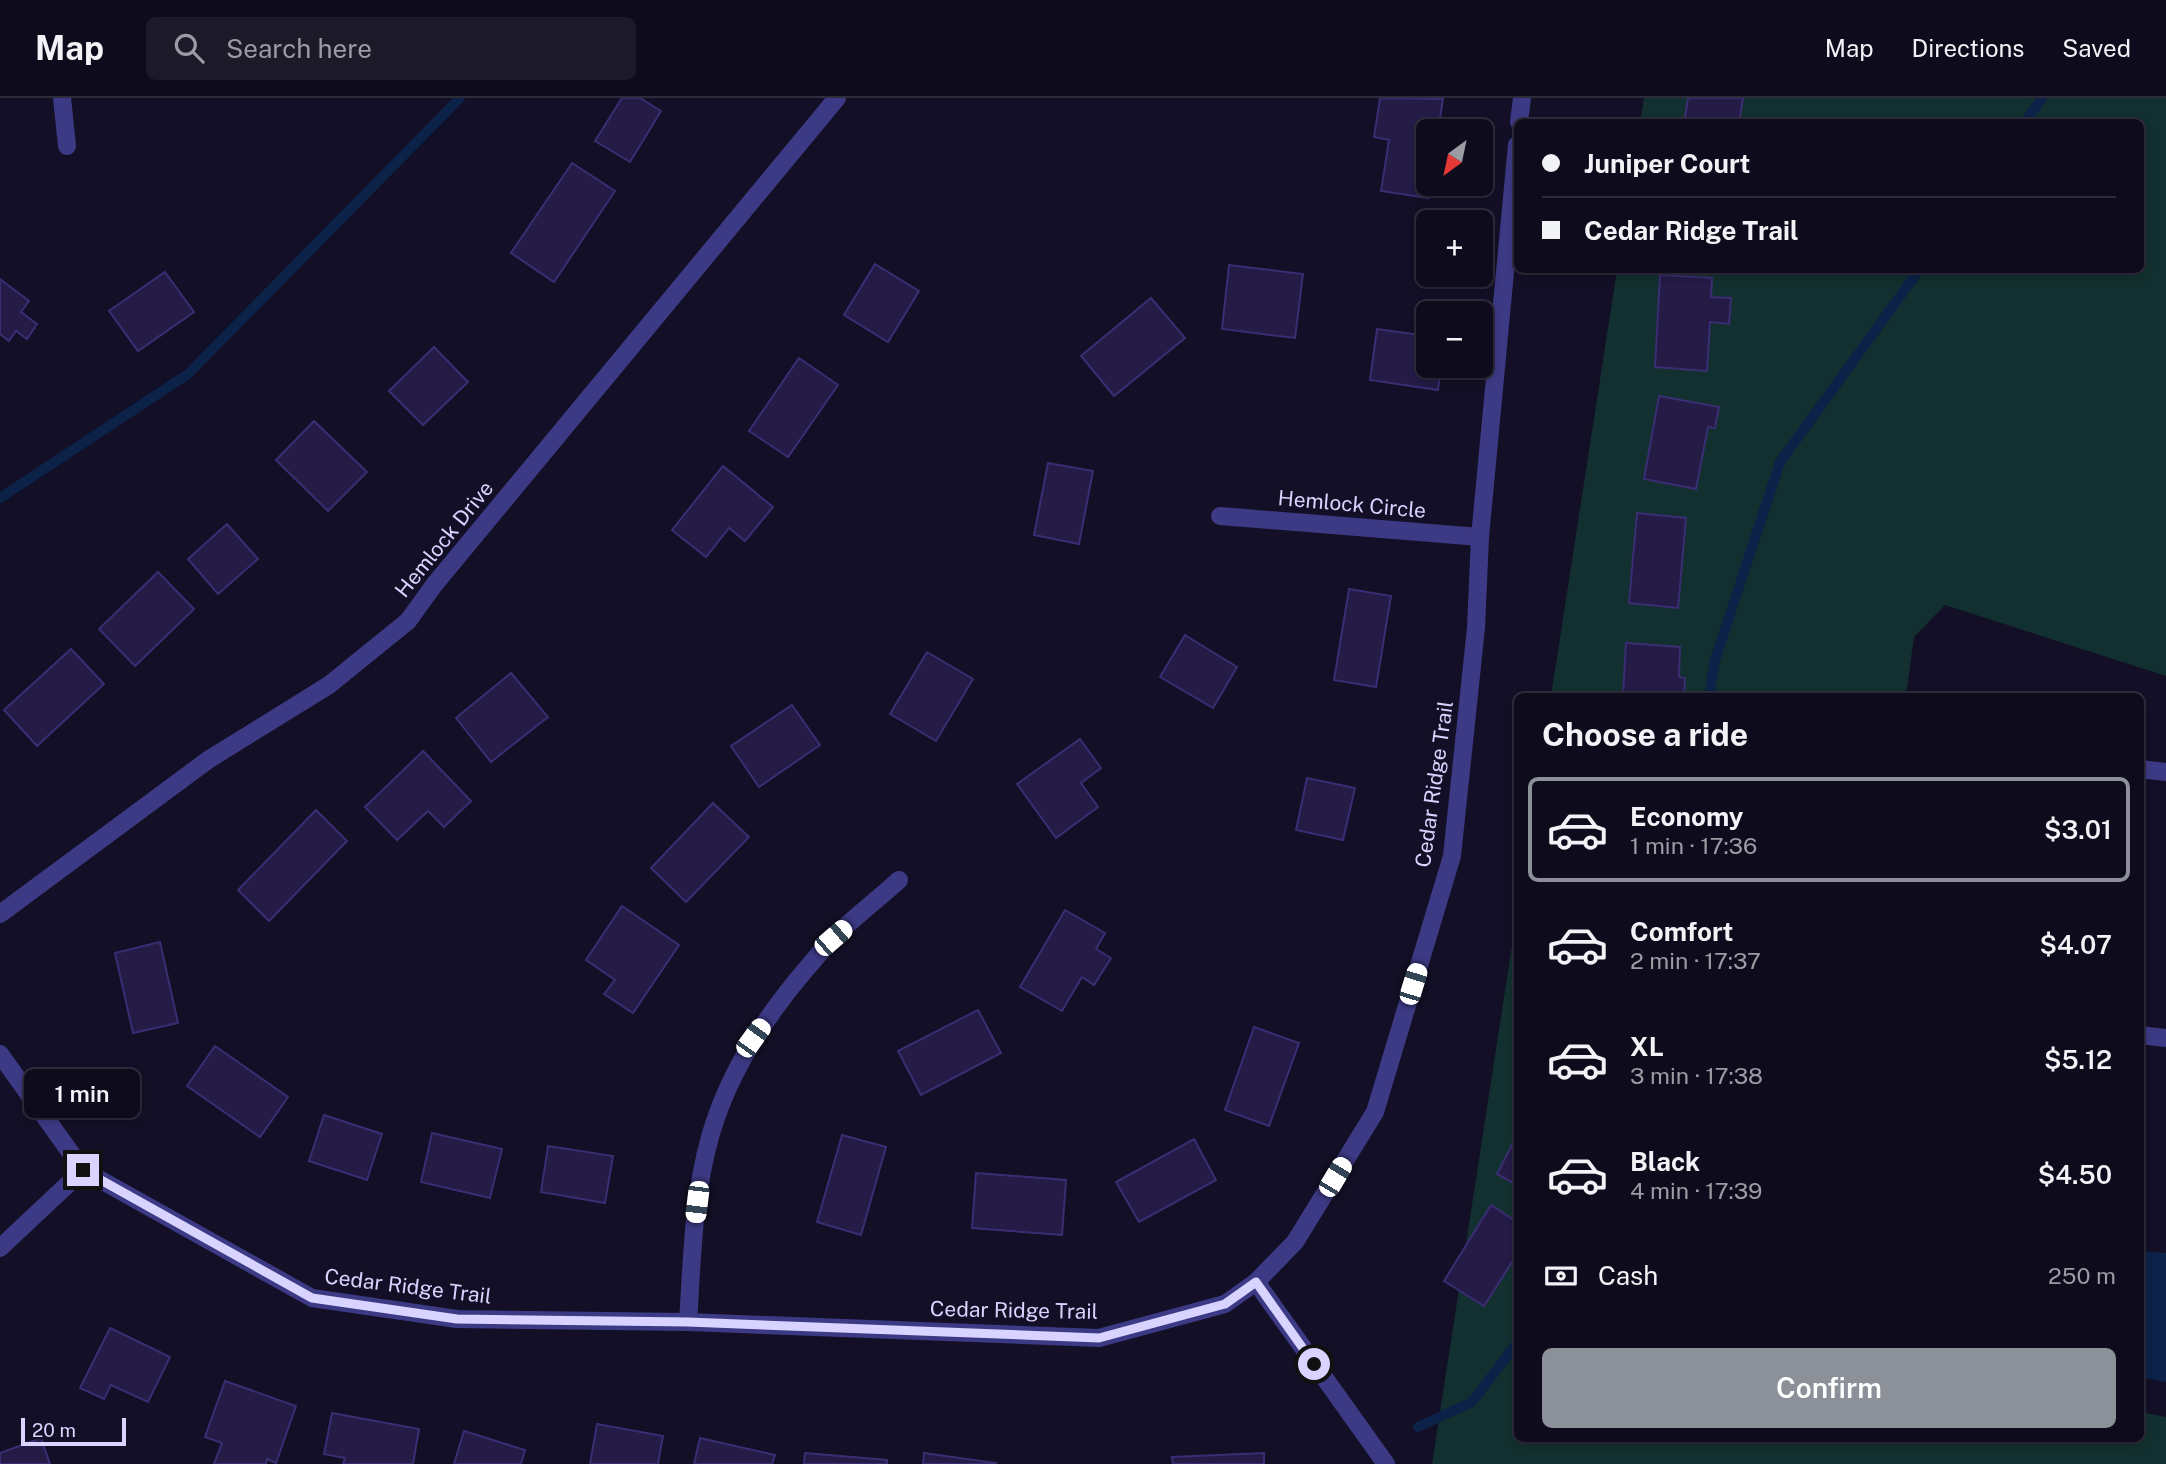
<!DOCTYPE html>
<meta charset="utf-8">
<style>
body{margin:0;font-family:"Public Sans",sans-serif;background:#1c1929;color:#f1f3f6;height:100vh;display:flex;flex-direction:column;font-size:26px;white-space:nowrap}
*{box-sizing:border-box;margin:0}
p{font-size:23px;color:#9b9ba3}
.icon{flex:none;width:38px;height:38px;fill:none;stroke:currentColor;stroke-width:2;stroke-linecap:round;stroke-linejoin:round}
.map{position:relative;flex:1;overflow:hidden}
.sheet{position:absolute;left:1514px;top:595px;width:630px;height:749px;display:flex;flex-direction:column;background:#0e0b1c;border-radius:10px;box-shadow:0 4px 10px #0003,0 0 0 2px #2e2b3b}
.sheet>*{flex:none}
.top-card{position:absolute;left:1514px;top:21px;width:630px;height:154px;border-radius:10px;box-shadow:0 4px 10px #0003,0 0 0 2px #2e2b3b;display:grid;align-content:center;height:154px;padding:0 28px;background:#0e0b1c}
.needle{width:46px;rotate:213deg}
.tools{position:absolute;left:1416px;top:21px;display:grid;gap:14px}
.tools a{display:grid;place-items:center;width:77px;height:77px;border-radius:10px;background:#0e0b1c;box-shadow:0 4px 10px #0003,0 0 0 2px #2e2b3b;font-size:35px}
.scale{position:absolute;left:21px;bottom:18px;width:105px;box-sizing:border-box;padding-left:7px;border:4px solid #d9d4ff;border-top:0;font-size:19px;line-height:24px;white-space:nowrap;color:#d9d4ff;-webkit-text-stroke:5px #130f26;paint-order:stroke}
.end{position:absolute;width:32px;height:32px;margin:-16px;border:9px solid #d9d4ff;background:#111;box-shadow:0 0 0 4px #111}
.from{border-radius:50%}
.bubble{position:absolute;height:49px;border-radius:10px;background:#0e0b1c;box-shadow:0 4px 10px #0003,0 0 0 2px #2e2b3b;font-size:23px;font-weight:600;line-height:49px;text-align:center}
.car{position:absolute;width:21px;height:42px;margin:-21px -10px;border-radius:9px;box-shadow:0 0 5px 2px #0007;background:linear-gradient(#fff 24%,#345 0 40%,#fff 0 76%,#345 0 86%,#fff 0)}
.top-card b{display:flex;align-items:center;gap:24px;height:66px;font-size:26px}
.top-card b+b{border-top:2px solid #2e2b3b}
.top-card i{width:18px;height:18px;background:#f1f3f6}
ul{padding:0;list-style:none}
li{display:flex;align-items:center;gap:21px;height:105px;margin:0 14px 10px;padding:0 14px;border:4px solid transparent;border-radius:10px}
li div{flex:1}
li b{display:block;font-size:26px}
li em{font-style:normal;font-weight:600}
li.selected{border-color:#8c9099}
li>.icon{width:63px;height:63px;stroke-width:1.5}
h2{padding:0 28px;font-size:32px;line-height:84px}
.pay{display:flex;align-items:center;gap:18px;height:77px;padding:0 28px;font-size:26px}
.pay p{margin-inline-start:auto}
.primary-button{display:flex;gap:14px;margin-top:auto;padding:14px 28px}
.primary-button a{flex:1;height:80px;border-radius:10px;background:#8c9099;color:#fff;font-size:28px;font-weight:600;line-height:80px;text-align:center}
header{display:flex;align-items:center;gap:42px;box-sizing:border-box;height:98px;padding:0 35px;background:#0e0b1c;border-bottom:2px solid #2e2b3b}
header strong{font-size:33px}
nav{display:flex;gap:38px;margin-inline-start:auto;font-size:24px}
.search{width:490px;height:63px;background:#1c1929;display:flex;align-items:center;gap:18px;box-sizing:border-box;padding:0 24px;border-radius:10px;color:#9b9ba3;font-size:26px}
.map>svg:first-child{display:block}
.green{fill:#12302f}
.water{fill:#0c2248}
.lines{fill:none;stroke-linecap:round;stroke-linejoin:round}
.stream{stroke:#0c2248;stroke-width:10}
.building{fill:#241b47;stroke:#3b2d73;stroke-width:2}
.minor{stroke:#3d3a85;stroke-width:18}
.route{stroke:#d9d4ff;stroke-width:9}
.labels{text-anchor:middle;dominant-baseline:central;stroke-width:5;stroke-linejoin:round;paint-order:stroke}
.street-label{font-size:21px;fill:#d9d4ff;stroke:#130f26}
</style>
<header>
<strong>Map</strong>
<div class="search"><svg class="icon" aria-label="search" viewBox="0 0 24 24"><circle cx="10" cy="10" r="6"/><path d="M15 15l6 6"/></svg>Search here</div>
<nav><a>Map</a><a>Directions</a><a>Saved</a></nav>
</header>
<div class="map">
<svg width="2166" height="1366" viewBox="0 0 2166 1366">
<rect width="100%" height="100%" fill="#130f26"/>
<g class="green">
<polygon points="1644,0 2166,0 2166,578 1945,507 1914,539 1906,598 1551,598 1617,172 2140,172 2140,24 1640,24"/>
<polygon points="1517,815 1517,1340 2140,1340 2140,1314 2166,1319 2166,1366 1432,1366"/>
</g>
<polygon class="water" points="2140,1153 2166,1155 2166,1284 2140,1279"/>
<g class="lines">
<g class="stream">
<polyline points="2025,24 2042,0"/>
<polyline points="0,400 188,276 460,0"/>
<polyline points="1709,598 1715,562 1780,364 1919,172"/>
<polyline points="1418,1329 1472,1304 1517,1245"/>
</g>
</g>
<g class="building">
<polygon points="622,0 640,0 661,13 630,64 595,43"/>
<polygon points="1380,0 1443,1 1438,33 1428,33 1428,86 1431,86 1428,100 1381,93 1389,42 1374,39"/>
<polygon points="1688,0 1743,0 1739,24 1716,24 1685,20"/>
<polygon points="572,65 615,93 554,184 511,155"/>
<polygon points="875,166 919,193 888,244 844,217"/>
<polygon points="1229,167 1303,176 1295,240 1222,231"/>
<polygon points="165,174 194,214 138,253 109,213"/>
<polygon points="1660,177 1712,180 1711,199 1731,200 1729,226 1710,224 1707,273 1655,269"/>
<polygon points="0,181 29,203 21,214 37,226 27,241 16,233 9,243 0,236"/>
<polygon points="1151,200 1185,240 1114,298 1081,258"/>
<polygon points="1377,231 1428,238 1428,268 1441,268 1438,292 1370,282"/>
<polygon points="434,249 468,284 423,327 389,293"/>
<polygon points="799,260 838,287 788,359 749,333"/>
<polygon points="1659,298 1719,309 1715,330 1708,329 1696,391 1644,381"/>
<polygon points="314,323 367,374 328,413 276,362"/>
<polygon points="1048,365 1093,373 1079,446 1034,437"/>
<polygon points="723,368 773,409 745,443 729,430 706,459 672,432"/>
<polygon points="1637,415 1686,420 1678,510 1629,505"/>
<polygon points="227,426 258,461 218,496 188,461"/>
<polygon points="158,474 194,511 135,568 99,531"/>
<polygon points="1349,491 1391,498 1376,589 1334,582"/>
<polygon points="1185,537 1237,569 1213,610 1160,579"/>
<polygon points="1626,545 1680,549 1679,579 1685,580 1684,598 1623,598"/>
<polygon points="71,551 104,586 37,648 4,612"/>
<polygon points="927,554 973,581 936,643 890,616"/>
<polygon points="511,575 548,619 491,664 456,620"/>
<polygon points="792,607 820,647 759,689 731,648"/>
<polygon points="1080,641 1101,670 1081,685 1098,709 1056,740 1017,686"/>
<polygon points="423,653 471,703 444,729 428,713 397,742 365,709"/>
<polygon points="1307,680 1355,690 1343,742 1296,732"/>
<polygon points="713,705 749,739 686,804 651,770"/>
<polygon points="316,712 347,743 269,823 238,792"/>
<polygon points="622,808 679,847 633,915 604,896 615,882 586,862"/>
<polygon points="1065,812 1105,835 1096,851 1111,860 1094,887 1082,879 1062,913 1020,889"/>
<polygon points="160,844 178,925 133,935 115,855"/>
<polygon points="978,912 1001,955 921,997 898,953"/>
<polygon points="1254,929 1299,945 1269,1028 1225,1012"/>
<polygon points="215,948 288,999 260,1039 187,988"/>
<polygon points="324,1017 382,1036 367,1082 309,1063"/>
<polygon points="432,1035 502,1051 490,1100 421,1084"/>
<polygon points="842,1037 886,1049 861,1137 817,1124"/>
<polygon points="1517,1037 1517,1087 1497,1076"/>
<polygon points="1194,1041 1216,1082 1139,1124 1116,1084"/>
<polygon points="548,1048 613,1058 605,1105 541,1094"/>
<polygon points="976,1075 1066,1082 1062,1137 972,1130"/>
<polygon points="1491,1107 1517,1124 1517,1156 1484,1208 1444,1183"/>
<polygon points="110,1230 170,1259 148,1304 111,1287 104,1301 80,1290"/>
<polygon points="225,1283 296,1308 276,1365 267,1361 266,1366 214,1366 222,1345 205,1339"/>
<polygon points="332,1315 419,1331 413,1366 343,1366 345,1360 324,1356"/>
<polygon points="597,1326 663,1338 658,1366 590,1366"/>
<polygon points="464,1333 525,1352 521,1366 454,1366"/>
<polygon points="41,1340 50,1366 0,1366 0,1355"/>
<polygon points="700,1340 775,1357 772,1366 694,1366"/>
<polygon points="805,1355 887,1362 887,1366 804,1366"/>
<polygon points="924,1355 996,1365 996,1366 923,1366"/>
<polygon points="1264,1355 1264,1366 1173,1366 1172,1359"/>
</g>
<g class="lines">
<g class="minor">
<polyline points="62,0 67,48"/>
<polyline points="1519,24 1522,0"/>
<polyline points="1220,418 1480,439"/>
<polyline points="2140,671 2166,674"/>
<polyline points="0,816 208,662 329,587 408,523 434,487 837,0"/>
<polyline points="2140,937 2166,940"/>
<polyline points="0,956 83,1072 312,1200 457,1221 688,1224 1099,1240 1225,1206 1256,1184 1295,1144 1375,1014 1452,758 1476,530 1480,439 1517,47"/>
<polyline points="0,1150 83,1072"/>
<polyline points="1256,1184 1386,1366"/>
<path d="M688,1224C692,1163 693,1099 710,1039C728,975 764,920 807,870C816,860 825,848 835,838C855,819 878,801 899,782"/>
</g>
</g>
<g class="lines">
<polyline class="route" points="83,1072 312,1200 457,1221 688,1224 1099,1240 1225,1206 1256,1184 1314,1266"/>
</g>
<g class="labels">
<g class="street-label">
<text transform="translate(1352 406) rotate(5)">Hemlock Circle</text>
<text transform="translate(444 441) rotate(-51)">Hemlock Drive</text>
<text transform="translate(1434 686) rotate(-82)">Cedar Ridge Trail</text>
<text transform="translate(408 1188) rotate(7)">Cedar Ridge Trail</text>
<text transform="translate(1014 1212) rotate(1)">Cedar Ridge Trail</text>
</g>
</g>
</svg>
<div class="tools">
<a><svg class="needle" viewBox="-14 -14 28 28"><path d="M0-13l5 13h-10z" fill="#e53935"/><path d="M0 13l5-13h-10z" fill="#9b9ba3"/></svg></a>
<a>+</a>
<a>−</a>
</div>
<div class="scale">20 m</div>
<i class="end from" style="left:1314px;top:1266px"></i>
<i class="end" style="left:83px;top:1072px"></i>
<div class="bubble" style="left:24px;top:971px;width:116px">1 min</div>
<i class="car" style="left:833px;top:840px;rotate:49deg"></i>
<i class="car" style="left:1413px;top:886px;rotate:17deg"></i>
<i class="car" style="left:753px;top:940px;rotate:36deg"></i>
<i class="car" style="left:1335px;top:1079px;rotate:31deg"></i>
<i class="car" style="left:697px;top:1104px;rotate:187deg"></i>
<div class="top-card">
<b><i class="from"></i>Juniper Court</b>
<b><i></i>Cedar Ridge Trail</b>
</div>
<section class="sheet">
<h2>Choose a ride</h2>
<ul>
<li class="selected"><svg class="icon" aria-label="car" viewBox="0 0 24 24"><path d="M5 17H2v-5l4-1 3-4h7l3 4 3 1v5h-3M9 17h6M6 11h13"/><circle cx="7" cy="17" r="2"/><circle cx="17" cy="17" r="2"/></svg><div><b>Economy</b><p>1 min · 17:36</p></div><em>$3.01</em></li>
<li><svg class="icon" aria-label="car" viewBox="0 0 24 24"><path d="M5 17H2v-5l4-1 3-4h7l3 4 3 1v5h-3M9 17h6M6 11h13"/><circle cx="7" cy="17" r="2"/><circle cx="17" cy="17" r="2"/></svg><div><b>Comfort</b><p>2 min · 17:37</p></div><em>$4.07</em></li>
<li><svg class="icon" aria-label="car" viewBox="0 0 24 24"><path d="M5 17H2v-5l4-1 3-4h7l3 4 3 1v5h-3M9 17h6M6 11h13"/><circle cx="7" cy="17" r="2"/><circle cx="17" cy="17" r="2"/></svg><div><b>XL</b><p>3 min · 17:38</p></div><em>$5.12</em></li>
<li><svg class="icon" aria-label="car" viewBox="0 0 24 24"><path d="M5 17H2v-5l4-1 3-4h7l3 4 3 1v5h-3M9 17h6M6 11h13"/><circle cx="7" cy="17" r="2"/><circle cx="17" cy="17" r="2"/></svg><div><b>Black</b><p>4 min · 17:39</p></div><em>$4.50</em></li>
</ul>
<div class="pay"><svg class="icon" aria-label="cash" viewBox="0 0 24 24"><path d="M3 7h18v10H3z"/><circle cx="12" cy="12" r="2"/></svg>Cash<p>250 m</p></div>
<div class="primary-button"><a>Confirm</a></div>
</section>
</div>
